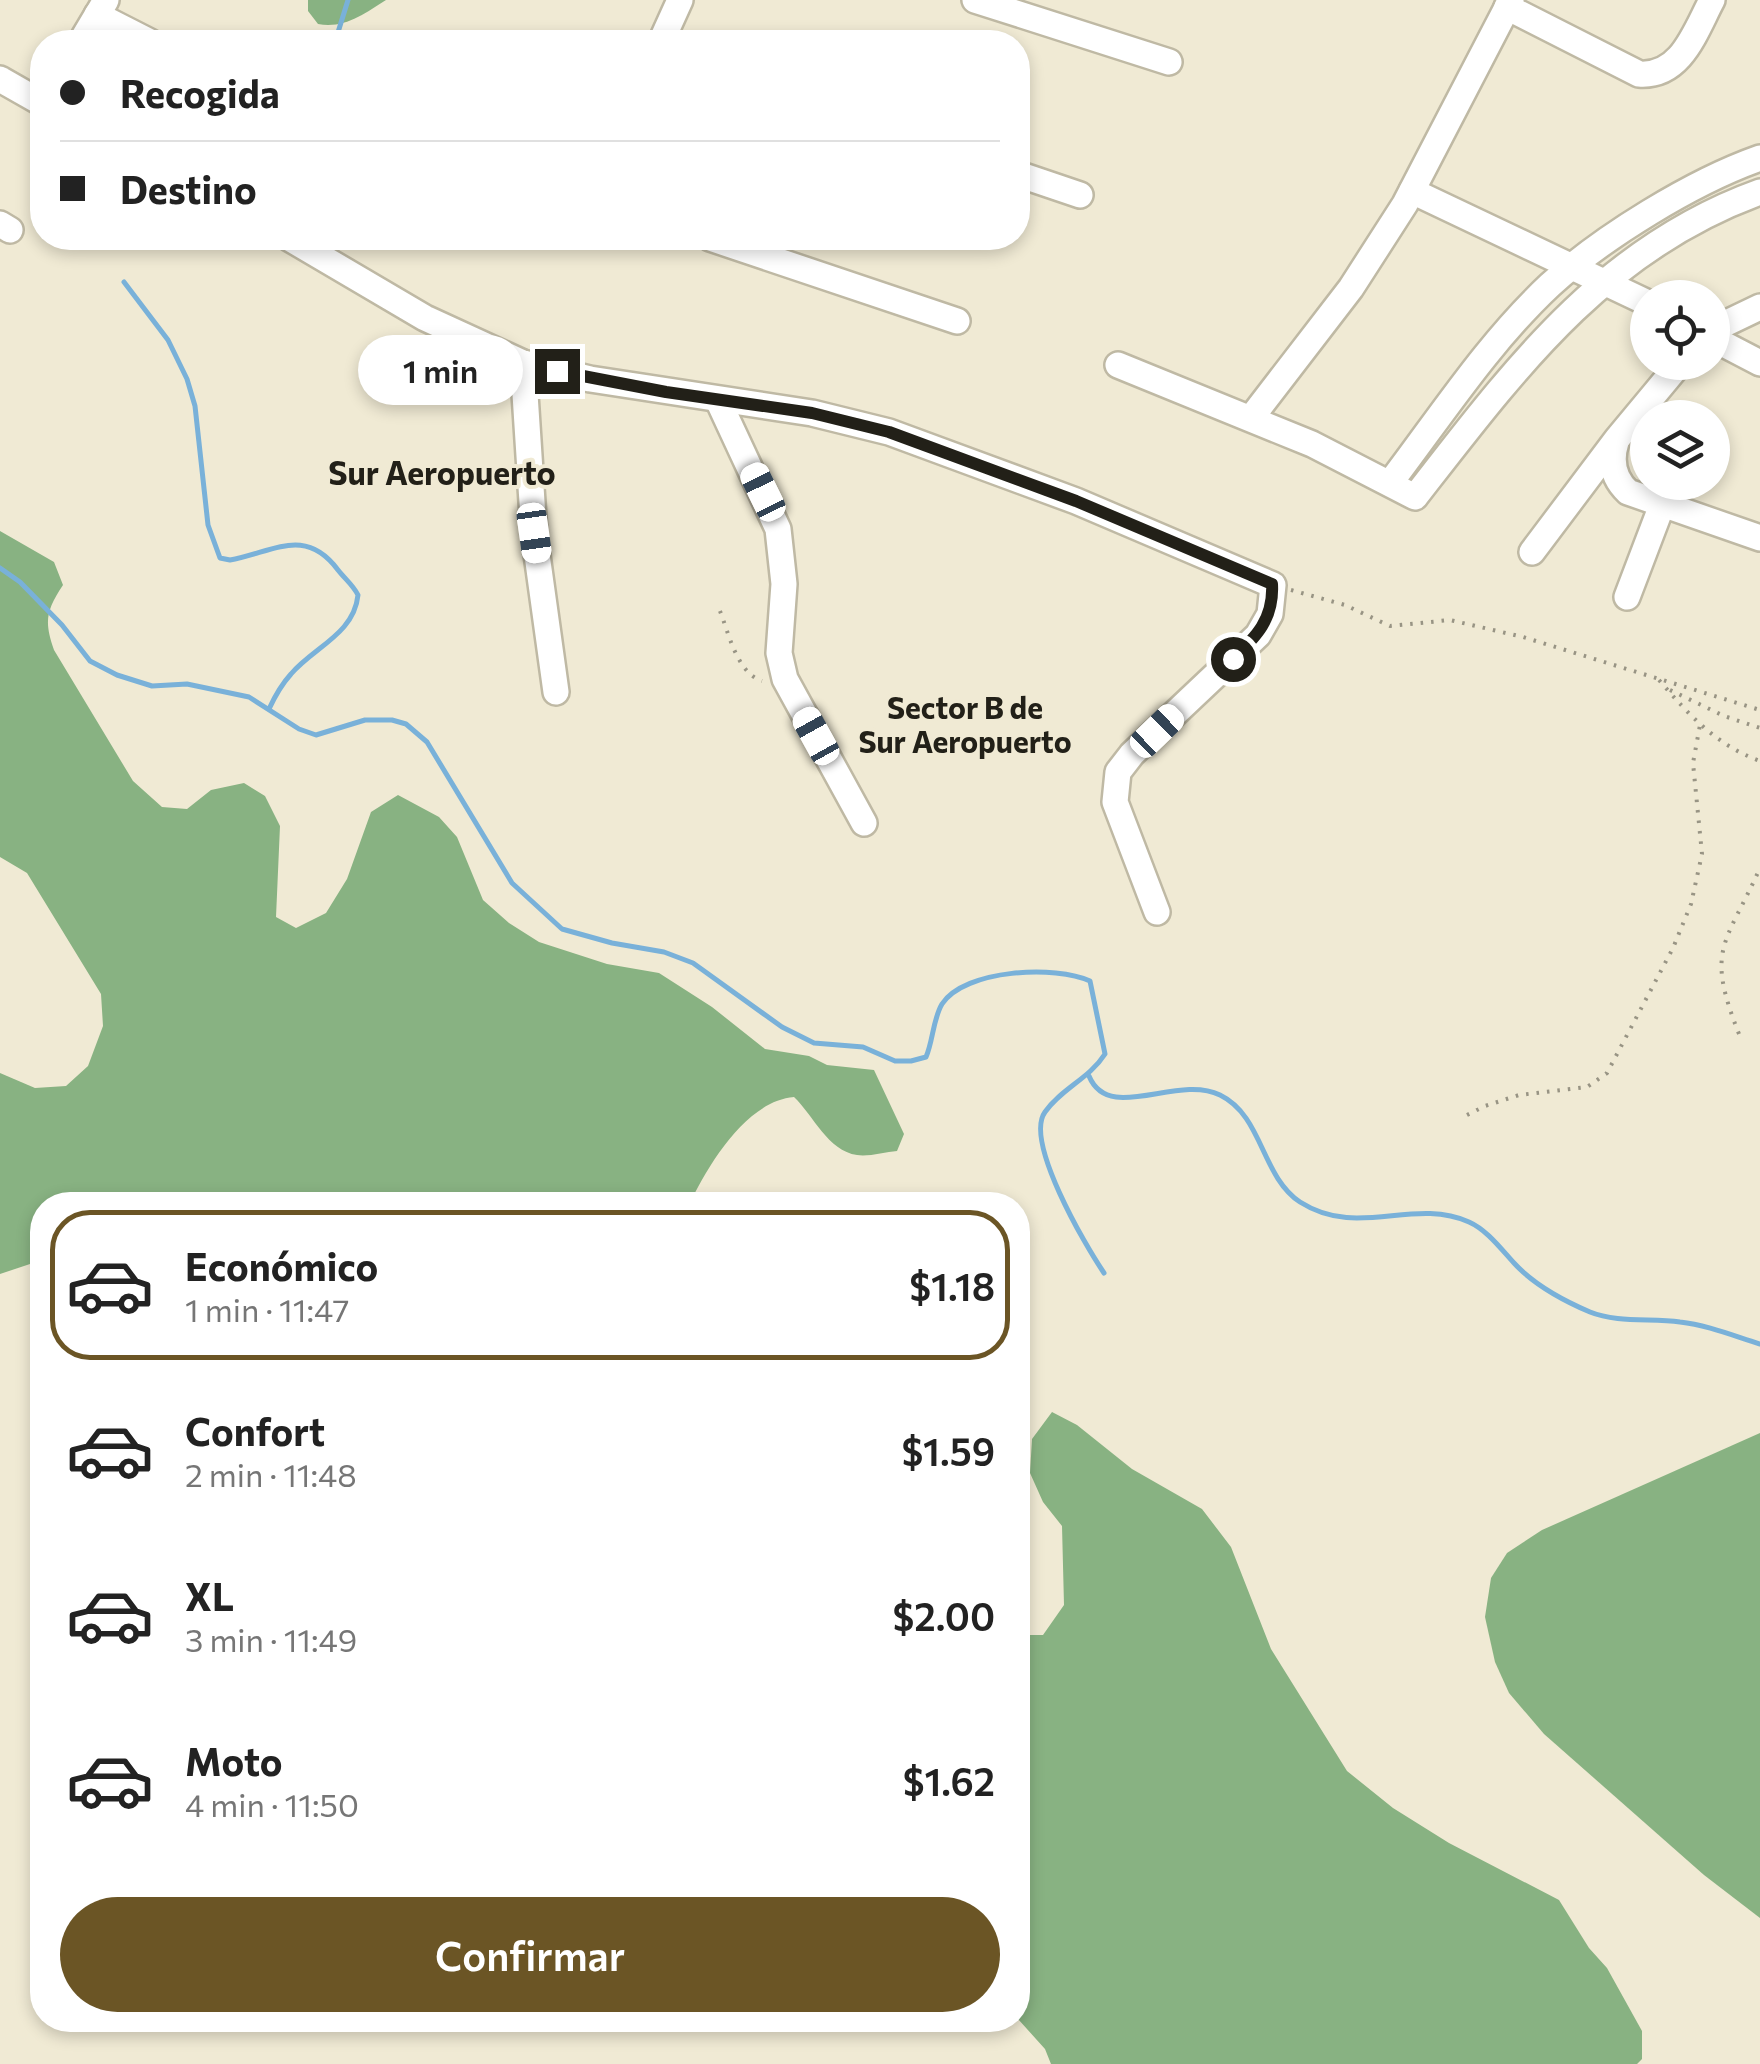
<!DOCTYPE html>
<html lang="es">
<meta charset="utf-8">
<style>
body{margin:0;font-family:Commissioner,sans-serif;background:#f6f6f6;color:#222;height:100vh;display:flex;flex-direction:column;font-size:38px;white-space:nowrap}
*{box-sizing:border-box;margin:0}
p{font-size:32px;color:#767676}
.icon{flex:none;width:55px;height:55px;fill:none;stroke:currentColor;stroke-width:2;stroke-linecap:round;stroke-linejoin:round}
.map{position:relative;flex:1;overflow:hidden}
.drawer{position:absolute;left:30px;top:1192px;width:1000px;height:840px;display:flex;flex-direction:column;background:#fff;border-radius:40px;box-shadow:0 5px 15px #0003}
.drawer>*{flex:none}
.hud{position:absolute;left:30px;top:30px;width:1000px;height:220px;border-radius:40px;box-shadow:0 5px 15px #0003;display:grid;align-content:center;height:220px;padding:0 30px;background:#fff}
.fabs{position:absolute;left:1630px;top:280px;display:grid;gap:20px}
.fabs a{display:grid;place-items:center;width:100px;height:100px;border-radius:50%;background:#fff;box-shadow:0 5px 15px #0003;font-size:50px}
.end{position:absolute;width:45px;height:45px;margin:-22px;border:12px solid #222018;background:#fff;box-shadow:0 0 0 5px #fff}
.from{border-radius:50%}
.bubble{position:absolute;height:70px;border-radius:35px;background:#fff;box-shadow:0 5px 15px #0003;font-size:32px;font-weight:600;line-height:70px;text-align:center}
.car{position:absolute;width:30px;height:60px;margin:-30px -15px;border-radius:12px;box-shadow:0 0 8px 2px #0007;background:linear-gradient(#fff 24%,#345 0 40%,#fff 0 76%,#345 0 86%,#fff 0)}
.hud b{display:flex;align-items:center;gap:35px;height:95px;font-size:38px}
.hud b+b{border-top:2px solid #e0e0e0}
.hud i{width:25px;height:25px;background:#222}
ul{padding:18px 0 0;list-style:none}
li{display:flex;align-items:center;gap:30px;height:150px;margin:0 20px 15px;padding:0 10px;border:5px solid transparent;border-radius:40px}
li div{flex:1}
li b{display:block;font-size:38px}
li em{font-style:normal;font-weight:600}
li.active{border-color:#6b5525}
li>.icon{width:90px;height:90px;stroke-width:1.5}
.cta{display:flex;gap:20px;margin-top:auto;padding:20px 30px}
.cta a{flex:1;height:115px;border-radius:60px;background:#6b5525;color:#fff;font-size:40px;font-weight:600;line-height:115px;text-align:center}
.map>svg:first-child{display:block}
.forest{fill:#88b282}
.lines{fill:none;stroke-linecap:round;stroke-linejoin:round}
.stream{stroke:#79b1d9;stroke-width:5}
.minor-casing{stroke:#bfb9a4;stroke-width:30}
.path{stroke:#989484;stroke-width:4;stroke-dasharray:2.5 8;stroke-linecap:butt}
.minor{stroke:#fff;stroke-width:25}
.route{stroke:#222018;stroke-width:12}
.labels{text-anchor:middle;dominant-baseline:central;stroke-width:8;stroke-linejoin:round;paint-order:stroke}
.neighbourhood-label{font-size:30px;font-weight:bold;fill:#222018;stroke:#f0ead4}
.quarter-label{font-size:32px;font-weight:bold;fill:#222018;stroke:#f0ead4}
</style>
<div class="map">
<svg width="1760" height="2064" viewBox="0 0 1760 2064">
<rect width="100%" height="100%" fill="#f0ead4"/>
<g class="forest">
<path d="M308,0H386C364,14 344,29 318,24L308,11Z"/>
<path d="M0,531L54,562L63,585C46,611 44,621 54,650L133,781L162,807L187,809L211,790L244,783L265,796L280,826L276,917L296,928L326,913L347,879L371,812L398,795L439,817L457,837L483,900L509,923L539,942L607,964L659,973L712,1007L765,1049L809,1056L827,1065L874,1070L904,1134L897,1151C885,1152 868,1157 857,1155C828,1151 813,1115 794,1097C746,1101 708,1165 689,1205H42V1260L0,1274V1073L35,1088L66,1086L88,1066L103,1026L101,994L27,873L0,857Z"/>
<polygon points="1052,1412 1077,1425 1132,1469 1202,1509 1231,1547 1271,1649 1347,1771 1393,1808 1449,1843 1559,1900 1589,1948 1607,1968 1642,2031 1642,2059 1637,2064 1051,2064 1045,2049 1018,2019 1018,1631 1022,1635 1043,1635 1064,1605 1062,1526 1043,1502 1030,1473 1032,1439"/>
<polygon points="1760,1433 1760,1918 1704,1875 1544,1734 1509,1693 1495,1662 1485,1617 1491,1578 1507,1553 1542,1530"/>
</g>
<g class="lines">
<g class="stream">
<polyline points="335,42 348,0"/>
<path d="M124,282L168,340L187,379L195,406L208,525L220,558L230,560C274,552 305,526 338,570C345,579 353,585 358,595C354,634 314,647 291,674C281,685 275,696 269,709"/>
<path d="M0,568L20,582L62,625L90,661L117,675L152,686L187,684L249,697L299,729L316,735L365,720H392L406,724L427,742L512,883L562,929L612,943L664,952L693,963L782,1027L814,1043L863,1047L895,1061H911L926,1057C933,1041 933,1019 942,1004C965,969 1056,965 1090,981L1105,1054C1089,1079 1062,1088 1045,1112C1024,1141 1085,1245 1104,1273"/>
<path d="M1089,1076C1109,1124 1176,1074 1220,1095C1263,1116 1261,1176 1300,1202C1358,1239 1412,1197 1469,1222C1487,1230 1501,1249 1514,1263C1534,1285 1562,1300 1590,1312C1617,1323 1651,1318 1680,1322C1707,1325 1734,1336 1760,1344"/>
</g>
<g class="minor-casing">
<g id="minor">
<polyline points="975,0 1169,62"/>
<path d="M1507,7L1639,74C1681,77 1695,32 1712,0"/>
<polyline points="97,15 150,42"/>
<polyline points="81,42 106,0"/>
<polyline points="661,42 680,0"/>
<polyline points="0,79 42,103"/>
<polyline points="1018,174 1080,195"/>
<polyline points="1412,191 1648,303"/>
<polyline points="0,224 10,230"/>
<polyline points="289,238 425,318 523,363 590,379 812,413 889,432 1076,501 1273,585 1270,614 1258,635 1132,754 1118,772 1115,802 1157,912"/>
<polyline points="710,238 957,321"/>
<polyline points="1712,330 1760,307"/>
<polyline points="1712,338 1760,363"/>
<polyline points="523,363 534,533 556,692"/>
<path d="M1118,365L1312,444L1415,497C1514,370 1602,249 1760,192"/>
<polyline points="718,400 778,529 784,584 779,653 785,679 864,823"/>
<polyline points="1251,418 1351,288 1405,204 1511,0"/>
<path d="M1616,442C1610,461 1613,478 1628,492L1760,538"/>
<path d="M1390,483C1441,416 1488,343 1550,285C1603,237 1692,182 1760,158"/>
<polyline points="1532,552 1617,439 1681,362"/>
<polyline points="1627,597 1662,505"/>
</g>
</g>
<g class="path">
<polyline points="343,244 356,238"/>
<polyline points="1291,590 1345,605 1390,626 1450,620 1523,637 1760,710"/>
<path d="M720,611C729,634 737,673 762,681"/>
<path d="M1659,680C1689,715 1716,745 1760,761"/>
<polyline points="1670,690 1724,716 1760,728"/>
<path d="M1739,1034C1705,948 1725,946 1760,868"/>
<polyline points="1467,1115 1485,1106 1519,1095 1587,1087 1607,1073 1673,948 1691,904 1702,854 1693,763 1700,725"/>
</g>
<use href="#minor" class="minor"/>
</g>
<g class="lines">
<path class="route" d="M557,371L666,392L812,413L889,432L1076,501L1272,584C1274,619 1256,637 1233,659"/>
</g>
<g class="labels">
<g class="neighbourhood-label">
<text x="965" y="706">Sector B de<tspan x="965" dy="34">Sur Aeropuerto</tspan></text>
</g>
<g class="quarter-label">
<text x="442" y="472">Sur Aeropuerto</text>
</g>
</g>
</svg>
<div class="fabs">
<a><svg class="icon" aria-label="locate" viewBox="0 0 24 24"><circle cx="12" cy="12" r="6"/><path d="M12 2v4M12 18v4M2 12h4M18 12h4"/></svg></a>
<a><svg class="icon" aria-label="layers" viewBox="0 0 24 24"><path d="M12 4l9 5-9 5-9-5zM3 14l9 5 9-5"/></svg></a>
</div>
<i class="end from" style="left:1233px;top:659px"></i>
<i class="end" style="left:557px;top:371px"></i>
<div class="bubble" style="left:358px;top:335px;width:165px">1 min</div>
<i class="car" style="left:763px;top:492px;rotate:334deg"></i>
<i class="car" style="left:534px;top:533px;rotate:172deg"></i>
<i class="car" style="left:1157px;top:731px;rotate:46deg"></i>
<i class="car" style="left:816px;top:736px;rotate:331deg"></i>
<div class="hud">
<b><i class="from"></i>Recogida</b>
<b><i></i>Destino</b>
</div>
<section class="drawer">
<ul>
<li class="active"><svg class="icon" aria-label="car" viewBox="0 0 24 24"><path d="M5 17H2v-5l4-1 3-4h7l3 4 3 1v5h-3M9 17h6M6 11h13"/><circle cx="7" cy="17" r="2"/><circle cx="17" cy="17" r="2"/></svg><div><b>Económico</b><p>1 min · 11:47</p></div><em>$1.18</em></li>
<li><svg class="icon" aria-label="car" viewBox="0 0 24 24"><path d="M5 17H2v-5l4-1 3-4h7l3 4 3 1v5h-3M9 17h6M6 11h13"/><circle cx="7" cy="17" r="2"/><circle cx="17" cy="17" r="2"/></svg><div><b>Confort</b><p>2 min · 11:48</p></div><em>$1.59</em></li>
<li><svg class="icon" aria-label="car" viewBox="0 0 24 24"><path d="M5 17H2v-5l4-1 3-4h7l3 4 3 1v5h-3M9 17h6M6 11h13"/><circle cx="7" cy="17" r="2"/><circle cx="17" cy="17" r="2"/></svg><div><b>XL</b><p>3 min · 11:49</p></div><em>$2.00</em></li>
<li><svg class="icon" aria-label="car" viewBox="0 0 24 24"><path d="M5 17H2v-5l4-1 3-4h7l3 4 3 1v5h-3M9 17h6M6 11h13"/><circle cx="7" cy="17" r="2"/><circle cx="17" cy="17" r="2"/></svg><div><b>Moto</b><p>4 min · 11:50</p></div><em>$1.62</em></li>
</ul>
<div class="cta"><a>Confirmar</a></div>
</section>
</div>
